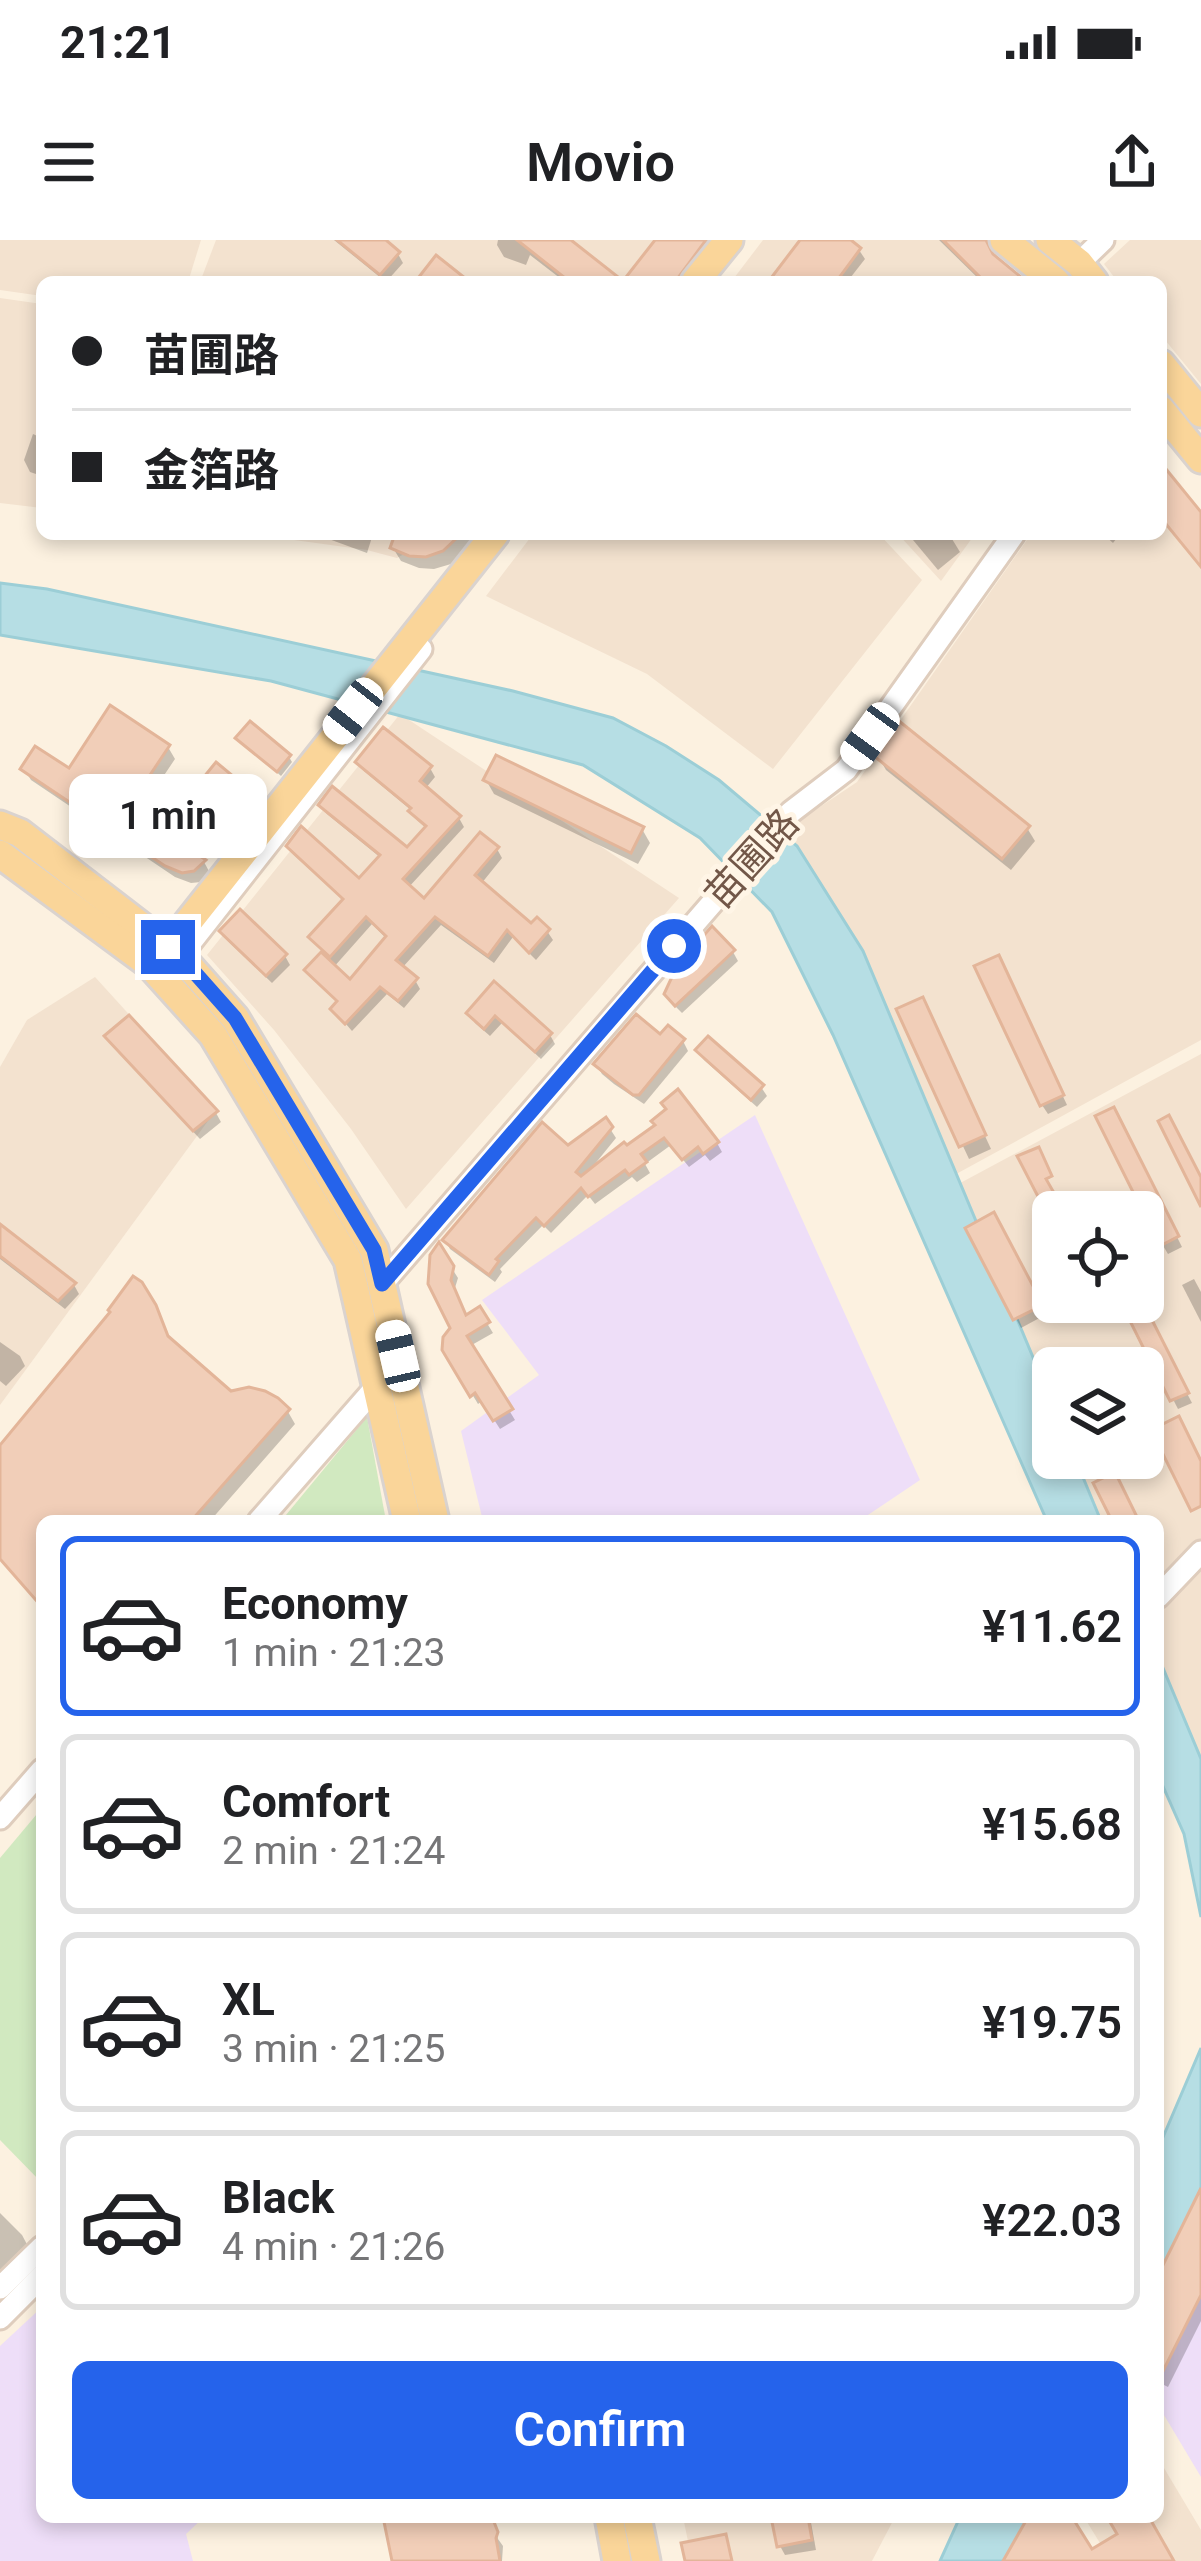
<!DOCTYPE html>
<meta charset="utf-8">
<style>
body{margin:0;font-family:Roboto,"Noto Sans SC",sans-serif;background:#f2f2f2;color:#202124;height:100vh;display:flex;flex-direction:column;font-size:45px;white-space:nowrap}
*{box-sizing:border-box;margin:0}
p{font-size:39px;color:#757577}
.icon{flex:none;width:66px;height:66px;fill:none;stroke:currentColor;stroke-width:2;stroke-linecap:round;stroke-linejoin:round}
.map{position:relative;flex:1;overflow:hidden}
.details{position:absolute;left:36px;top:1275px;width:1128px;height:1008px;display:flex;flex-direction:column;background:#fff;border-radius:18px;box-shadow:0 6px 18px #0003}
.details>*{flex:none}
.banner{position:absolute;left:36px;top:36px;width:1131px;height:264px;border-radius:18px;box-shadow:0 6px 18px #0003;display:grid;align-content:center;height:264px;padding:0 36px;background:#fff}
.tools{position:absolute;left:1032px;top:951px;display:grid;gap:24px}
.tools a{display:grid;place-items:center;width:132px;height:132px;border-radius:18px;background:#fff;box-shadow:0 6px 18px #0003;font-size:60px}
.end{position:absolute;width:54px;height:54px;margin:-27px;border:15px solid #2563eb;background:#fff;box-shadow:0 0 0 6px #fff}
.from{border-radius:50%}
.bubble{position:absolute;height:84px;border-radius:18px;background:#fff;box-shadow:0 6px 18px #0003;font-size:39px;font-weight:600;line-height:84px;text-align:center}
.car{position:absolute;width:36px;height:72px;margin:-36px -18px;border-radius:15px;box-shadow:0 0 9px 3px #0007;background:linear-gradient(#fff 24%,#345 0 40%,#fff 0 76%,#345 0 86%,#fff 0)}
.banner b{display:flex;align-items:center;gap:42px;height:114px;font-size:45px}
.banner b+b{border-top:3px solid #e0e0e0}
.banner i{width:30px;height:30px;background:#202124}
ul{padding:21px 0 0;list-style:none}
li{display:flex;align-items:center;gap:36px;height:180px;margin:0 24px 18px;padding:0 12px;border:6px solid #e0e0e0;border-radius:18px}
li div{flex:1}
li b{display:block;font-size:45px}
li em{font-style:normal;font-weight:600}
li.active{border-color:#2563eb}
li>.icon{width:108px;height:108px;stroke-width:1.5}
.button{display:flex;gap:24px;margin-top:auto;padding:24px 36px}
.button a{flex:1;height:138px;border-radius:18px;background:#2563eb;color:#fff;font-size:48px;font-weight:600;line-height:138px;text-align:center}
.status{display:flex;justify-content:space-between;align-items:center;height:84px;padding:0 60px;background:#fff;direction:ltr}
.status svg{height:33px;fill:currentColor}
header{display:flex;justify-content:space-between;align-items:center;height:156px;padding:0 36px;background:#fff;font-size:54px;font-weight:600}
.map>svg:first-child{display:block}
.residential{fill:#f3e2cf;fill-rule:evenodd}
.education{fill:#eedef8}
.green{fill:#d1e9c0}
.water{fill:#b6dee4;stroke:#9cced6;stroke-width:3}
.shadow{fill:#0003;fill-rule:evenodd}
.building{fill:#f1ceb8;stroke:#e3b599;stroke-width:3}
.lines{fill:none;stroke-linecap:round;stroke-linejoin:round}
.minor-casing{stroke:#dfcdbd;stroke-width:27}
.major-casing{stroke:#dad3cf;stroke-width:33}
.minor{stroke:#fff;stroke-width:21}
.major{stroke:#fad599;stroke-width:27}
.route{stroke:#2563eb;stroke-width:15}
.labels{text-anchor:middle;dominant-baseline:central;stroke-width:10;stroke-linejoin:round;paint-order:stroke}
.street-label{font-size:39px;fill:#725748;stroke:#fff5e6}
</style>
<div class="status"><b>21:21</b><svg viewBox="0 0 49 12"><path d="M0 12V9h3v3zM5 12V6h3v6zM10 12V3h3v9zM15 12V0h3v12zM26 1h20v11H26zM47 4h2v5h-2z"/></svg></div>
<header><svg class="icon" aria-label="menu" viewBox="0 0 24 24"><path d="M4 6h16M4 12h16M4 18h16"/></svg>Movio<svg class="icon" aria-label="share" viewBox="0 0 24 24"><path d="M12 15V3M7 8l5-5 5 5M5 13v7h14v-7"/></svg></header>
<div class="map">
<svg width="1201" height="2321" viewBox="0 0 1201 2321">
<rect width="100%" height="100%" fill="#fcf1e0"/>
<g class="residential">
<polygon points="0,0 201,0 188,42 42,42 42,56 0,50"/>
<polygon points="216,0 671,0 639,42 200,42"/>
<polygon points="763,0 961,0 1006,42 731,42"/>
<polygon points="1130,0 1201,0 1201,144 1161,95 1161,42 1118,42 1104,24"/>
<polygon points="0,58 42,64 42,268 0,263"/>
<polygon points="1161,220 1201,270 1201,800 936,945 779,618 799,581 857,542 1031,294 1161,294"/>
<polygon points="251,294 439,294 397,318 367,310"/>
<polygon points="533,294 879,294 922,340 773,529 647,434 486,356"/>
<polygon points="898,294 975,294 941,341"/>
<polygon points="400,474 679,658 406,969 351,889 274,790 207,715"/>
<polygon points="95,737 216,870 0,1165 0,827 27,780"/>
<path d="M1201,814V1527L1158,1477V1281H1086L1057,1218H1143V1128H1053V1209L938,955ZM1053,972H1143V1062H1053Z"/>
<polygon points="1158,2218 1201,2290 1201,2321 1111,2321 1084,2277 1158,2277"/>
<polygon points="683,2277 895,2277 872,2321 692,2321"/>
</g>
<g class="education">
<polygon points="755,875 920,1240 859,1281 483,1281 461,1191 539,1135 482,1060"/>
<polygon points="1201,1925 1201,2237 1158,2165 1158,2042"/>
<polygon points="42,2067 42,2277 204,2277 186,2294 193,2321 0,2321 0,2106"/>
</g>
<g class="green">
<polygon points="367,1177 386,1281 281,1281"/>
<polygon points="42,1568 42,1943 0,1900 0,1618"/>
</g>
<g class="water">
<polygon points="0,343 47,349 513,451 613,478 666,506 719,540 797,606 863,711 1053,1165 1053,1218 1075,1218 1101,1281 1047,1281 833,795 772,672 700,598 583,525 271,441 0,395"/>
<polygon points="1158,1416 1201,1519 1201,1677 1184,1594 1158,1535"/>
<polygon points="1201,1808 1201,1967 1158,2052 1158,1909"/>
<polygon points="960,2277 1044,2277 1021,2321 940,2321"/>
</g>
<g class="shadow">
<polygon points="334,0 381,0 398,14 403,23 386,42"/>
<polygon points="498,0 566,0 620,42 565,42 530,15 526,25 504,17 497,5"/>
<polygon points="657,0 722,0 688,42 627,42"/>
<polygon points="803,0 846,0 859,10 865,19 847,42 771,42"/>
<polygon points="939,0 994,0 991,12 1023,42 982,42"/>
<polygon points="33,194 42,198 42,236 30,232 24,220"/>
<polygon points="315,294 373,294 367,313"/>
<polygon points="398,294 488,294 467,308 451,324 434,329 419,328 401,321 393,308"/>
<polygon points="908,294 949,294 960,312 938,330"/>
<polygon points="1103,294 1120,294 1113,303"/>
<polygon points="239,499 289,517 292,522 281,536"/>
<polygon points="168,507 175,519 136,577 204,622 210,633 201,642 191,643 175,637 31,540 24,529 69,532"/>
<polygon points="878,516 1027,588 1035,601 1011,630 886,530"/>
<path d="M359,522L430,528L435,537L425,549L459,578L464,587L408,648L424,663L497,609L502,618L481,644L531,688L547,691L553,700L536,720L513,697L494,723L441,685L402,728L415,740L420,749L404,768L387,754L352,791L333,769L339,764L313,739L307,730L325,713L312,697L345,661L294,615L289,606L359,643L381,618L327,574L321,565L407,611L427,589L417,580L411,570L364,531ZM372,684L387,699L350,743L333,728Z"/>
<polygon points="486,540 642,589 650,603 638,624 494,554"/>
<polygon points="203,543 255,558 260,568 247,584 208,553"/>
<polygon points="222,692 285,716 290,725 272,743 228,701"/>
<polygon points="733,712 738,721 682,773 673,764"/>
<polygon points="1003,728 1067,865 1048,874 1042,865"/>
<polygon points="495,745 550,795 555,804 541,819 502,783 490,796 475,783 470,773"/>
<polygon points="900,771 929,774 991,909 969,919"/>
<polygon points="108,797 216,873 221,882 200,899 113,806"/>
<polygon points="661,798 683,801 688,811 644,864 614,844 602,834 596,824"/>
<polygon points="698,811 761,847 767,856 757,867 704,820"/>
<polygon points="1119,880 1182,1007 1168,1014 1162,1004"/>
<polygon points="605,881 616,898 590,930 626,910 658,886 717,903 722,912 710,921 705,915 689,927 671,905 645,924 650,933 637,942 632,937 595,964 588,955 551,993 543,985 500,1029 502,1032 495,1042 450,1009 445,1000"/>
<polygon points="993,976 1045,1075 1021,1088 969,989"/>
<polygon points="0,988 74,1045 79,1054 65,1069 0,1019"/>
<polygon points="439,1008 458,1038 454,1051 466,1079 479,1070 493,1093 470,1106 515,1180 500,1189 482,1161 478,1164 445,1109 453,1088"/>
<polygon points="1194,1039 1201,1052 1201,1082 1182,1045"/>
<polygon points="113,1072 170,1102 230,1155 287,1170 295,1184 210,1281 42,1281 42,1367 0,1320 0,1209"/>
<polygon points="1146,1074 1192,1163 1178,1169 1133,1081"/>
<polygon points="0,1102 20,1116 25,1126 6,1146 0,1141"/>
<polygon points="1201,1955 1201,2081 1168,2147 1158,2142 1158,2041"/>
<polygon points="0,1973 22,1995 29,2008 0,2036"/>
<polygon points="387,2277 494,2277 498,2299 503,2306 502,2321 395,2321"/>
<polygon points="774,2277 810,2277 816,2310 785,2315 780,2306"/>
</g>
<g class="building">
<polygon points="337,0 386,0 400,12 380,35"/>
<polygon points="517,0 571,0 623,41 655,0 706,0 675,42 570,42"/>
<polygon points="800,0 851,0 861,8 836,42 768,42"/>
<polygon points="943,0 986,0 993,14 1027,42 985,42"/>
<polygon points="436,15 470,42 415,42"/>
<polygon points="1161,223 1201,272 1201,327 1161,278"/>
<polygon points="395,294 461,294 443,311 426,317 409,316 390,308"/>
<polygon points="110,465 170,505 128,568 206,620 194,631 182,633 165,626 20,529 35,506 69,528"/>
<polygon points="250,481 291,515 277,532 235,498"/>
<polygon points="899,481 1030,586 1002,619 874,516"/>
<polygon points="383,487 432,526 420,541 461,576 403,639 424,658 480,592 499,607 475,635 531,683 537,677 550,689 529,713 507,690 488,716 435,677 396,720 418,738 398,761 380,747 345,784 330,769 337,761 304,730 321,712 350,739 386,696 366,677 330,717 308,697 343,659 286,606 301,586 359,638 380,615 318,565 332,546 407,607 426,586 408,571 411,568 355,522"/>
<polygon points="496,515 644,587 631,613 483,540"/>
<polygon points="216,522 257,556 240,577 199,543"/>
<polygon points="240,669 287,714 266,736 219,691"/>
<polygon points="712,686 735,710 675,766 664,754 677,726"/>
<polygon points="999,715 1064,855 1040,866 974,726"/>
<polygon points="494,741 552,793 535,812 495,776 484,789 466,773"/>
<polygon points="923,757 986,895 959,907 896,769"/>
<polygon points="636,774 660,794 668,785 685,799 639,855 633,855 593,824"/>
<polygon points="129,775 218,871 193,891 104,796"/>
<polygon points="708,796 764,845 751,860 695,810"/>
<polygon points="678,849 719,902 703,914 698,907 682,920 664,898 641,914 647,922 629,935 625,930 588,957 581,948 544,986 536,978 496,1019 499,1021 489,1035 442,1000 542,882 568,905 606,877 613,887 576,932 581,936 624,902 627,905 655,885 651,881 666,869 661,863"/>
<polygon points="1114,867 1179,996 1160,1006 1095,876"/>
<polygon points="1169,875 1201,937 1201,967 1158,881"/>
<polygon points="1039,907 1052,936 1046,939 1065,972 1046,972 1017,916"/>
<polygon points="994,972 1043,1065 1013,1080 965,988"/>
<polygon points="0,984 76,1043 58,1061 0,1016"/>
<polygon points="439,1002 454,1026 451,1040 466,1075 480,1066 490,1082 467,1096 513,1169 493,1181 475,1153 470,1157 442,1110 443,1097 450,1088 428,1044 430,1015"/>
<polygon points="133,1036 142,1042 156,1065 168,1096 231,1151 249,1147 265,1151 278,1158 290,1169 191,1281 42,1281 42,1367 0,1319 0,1205 110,1072 108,1070"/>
<polygon points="1147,1070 1189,1153 1170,1161 1129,1079"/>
<polygon points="1179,1176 1201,1221 1201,1266 1191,1271 1151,1190"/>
<polygon points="1115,1232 1139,1281 1112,1281 1093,1243"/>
<polygon points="1201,1948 1201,2055 1158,2141 1158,2035"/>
<polygon points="383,2277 492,2277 498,2292 496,2298 500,2321 392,2321"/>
<polygon points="771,2277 808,2277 812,2300 777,2307"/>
<polygon points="1028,2277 1072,2277 1092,2309 1117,2294 1107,2277 1149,2277 1174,2321 1003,2321"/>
<polygon points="726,2294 732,2321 685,2321 681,2303"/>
</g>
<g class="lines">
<g class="minor-casing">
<g id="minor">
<polyline points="1079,23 1103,0"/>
<polyline points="180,716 421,409"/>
<polyline points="382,1044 791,572 846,530 1014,294"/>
<polyline points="259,1281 377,1146"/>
<polyline points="1158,1357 1201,1312"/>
<polyline points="0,1578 42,1530"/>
<polyline points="0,2048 42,2007"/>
<polyline points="0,2078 42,2036"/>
</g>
</g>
<g class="major-casing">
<g id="major">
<polyline points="1004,0 1056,42"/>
<polyline points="1050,0 1079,23 1094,42"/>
<polyline points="695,42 729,0"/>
<polyline points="1161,124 1201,173"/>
<polyline points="1161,170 1201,219"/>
<polyline points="0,585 20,593 180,716 235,778 374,1010 435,1281"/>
<polyline points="0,614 149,724 213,795 348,1020 407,1281"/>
<polyline points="159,719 495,294"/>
<polyline points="609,2277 617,2321"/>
<polyline points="637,2277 646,2321"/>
</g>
</g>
<use href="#minor" class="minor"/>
<use href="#major" class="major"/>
</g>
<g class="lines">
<polyline class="route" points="168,707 180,716 235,778 374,1010 382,1044 674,706"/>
</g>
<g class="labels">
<g class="street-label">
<text transform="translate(752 619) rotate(-48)">苗圃路</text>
</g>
</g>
</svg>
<div class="tools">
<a><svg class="icon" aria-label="locate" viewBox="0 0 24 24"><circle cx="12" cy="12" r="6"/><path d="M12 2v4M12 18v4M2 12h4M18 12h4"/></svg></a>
<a><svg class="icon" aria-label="layers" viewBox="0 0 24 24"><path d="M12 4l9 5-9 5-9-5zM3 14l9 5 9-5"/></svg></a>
</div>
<i class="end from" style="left:674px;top:706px"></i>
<i class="end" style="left:168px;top:707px"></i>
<div class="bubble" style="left:69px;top:534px;width:198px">1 min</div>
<i class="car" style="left:353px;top:471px;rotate:218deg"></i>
<i class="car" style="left:870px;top:496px;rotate:216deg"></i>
<i class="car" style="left:398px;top:1116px;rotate:347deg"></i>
<div class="banner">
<b><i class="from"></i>苗圃路</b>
<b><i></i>金箔路</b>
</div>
<section class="details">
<ul>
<li class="active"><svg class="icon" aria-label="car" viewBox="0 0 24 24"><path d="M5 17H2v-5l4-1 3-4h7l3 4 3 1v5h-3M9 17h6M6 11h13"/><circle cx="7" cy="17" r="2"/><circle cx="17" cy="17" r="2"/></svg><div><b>Economy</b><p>1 min · 21:23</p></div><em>¥11.62</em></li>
<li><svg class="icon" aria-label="car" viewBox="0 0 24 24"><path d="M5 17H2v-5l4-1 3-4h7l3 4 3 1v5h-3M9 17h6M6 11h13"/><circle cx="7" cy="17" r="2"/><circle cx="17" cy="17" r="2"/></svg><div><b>Comfort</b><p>2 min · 21:24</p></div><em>¥15.68</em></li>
<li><svg class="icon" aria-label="car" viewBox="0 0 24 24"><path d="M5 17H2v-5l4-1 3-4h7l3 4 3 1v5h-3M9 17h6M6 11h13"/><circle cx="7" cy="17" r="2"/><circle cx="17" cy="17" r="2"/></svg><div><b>XL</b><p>3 min · 21:25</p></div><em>¥19.75</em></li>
<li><svg class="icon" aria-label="car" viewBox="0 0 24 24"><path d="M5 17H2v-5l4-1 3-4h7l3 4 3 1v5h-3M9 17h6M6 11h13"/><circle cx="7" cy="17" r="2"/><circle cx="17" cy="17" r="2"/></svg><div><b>Black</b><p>4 min · 21:26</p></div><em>¥22.03</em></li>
</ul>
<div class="button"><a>Confirm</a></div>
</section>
</div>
